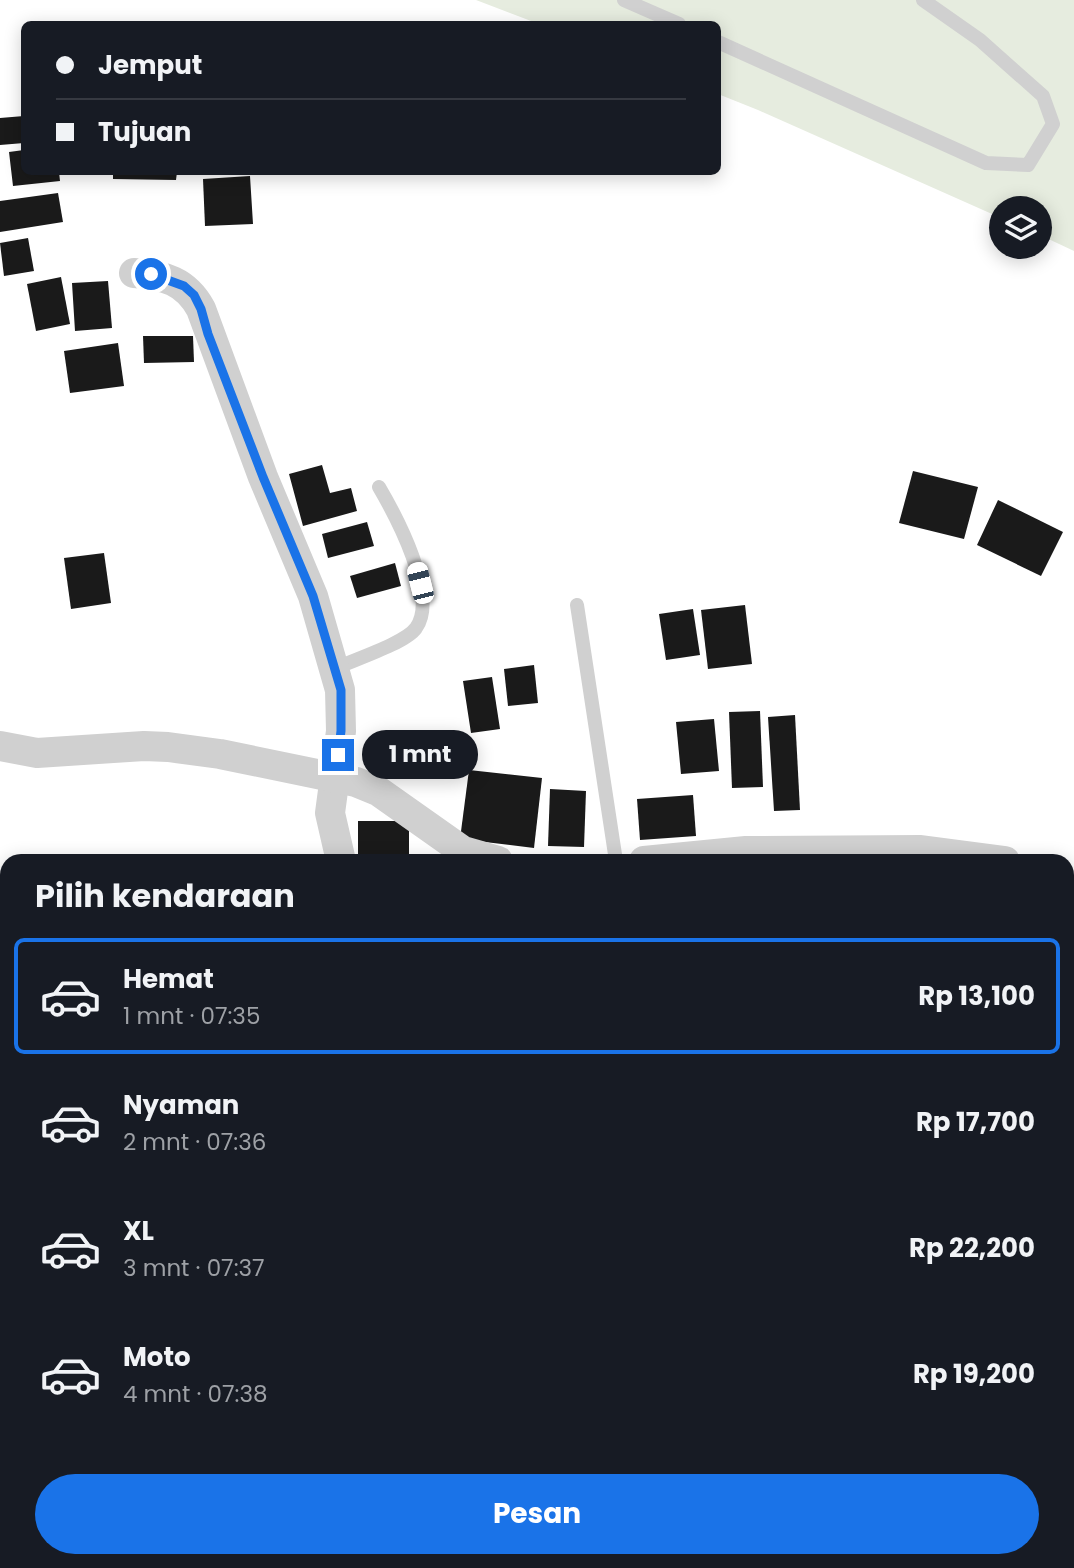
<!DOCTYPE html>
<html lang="id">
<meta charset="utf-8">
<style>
body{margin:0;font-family:Poppins,sans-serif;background:#20242c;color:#f1f3f6;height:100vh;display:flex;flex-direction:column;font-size:26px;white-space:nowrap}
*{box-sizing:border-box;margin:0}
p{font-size:23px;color:#9ea1a6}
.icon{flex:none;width:38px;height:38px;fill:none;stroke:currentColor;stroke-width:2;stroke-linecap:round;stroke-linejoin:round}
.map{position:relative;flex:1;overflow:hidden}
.sheet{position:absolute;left:0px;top:854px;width:1074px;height:714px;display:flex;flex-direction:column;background:#171b24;border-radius:21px 21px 0 0;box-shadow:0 4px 18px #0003}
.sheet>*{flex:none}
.banner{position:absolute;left:21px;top:21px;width:700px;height:154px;border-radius:10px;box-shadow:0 4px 18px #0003;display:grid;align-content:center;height:154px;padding:0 35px;background:#171b24}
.controls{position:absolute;left:989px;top:196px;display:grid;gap:14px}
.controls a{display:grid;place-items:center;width:63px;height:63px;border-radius:50%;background:#171b24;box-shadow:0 4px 18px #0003;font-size:35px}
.end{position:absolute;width:32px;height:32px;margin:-16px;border:9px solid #1a73e8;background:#fff;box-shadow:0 0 0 4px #fff}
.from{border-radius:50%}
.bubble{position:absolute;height:49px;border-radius:24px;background:#171b24;box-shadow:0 4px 18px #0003;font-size:23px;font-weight:700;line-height:49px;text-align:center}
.car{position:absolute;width:21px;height:42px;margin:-21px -10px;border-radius:9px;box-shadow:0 0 5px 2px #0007;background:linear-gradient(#fff 24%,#345 0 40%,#fff 0 76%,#345 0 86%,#fff 0)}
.banner b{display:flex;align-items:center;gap:24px;height:66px;font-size:26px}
.banner b+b{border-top:2px solid #363941}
.banner i{width:18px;height:18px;background:#f1f3f6}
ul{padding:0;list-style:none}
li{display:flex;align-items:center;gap:21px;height:116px;margin:0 14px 10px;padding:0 21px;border:4px solid transparent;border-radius:10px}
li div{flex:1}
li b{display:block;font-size:26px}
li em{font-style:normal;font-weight:700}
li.current{border-color:#1a73e8}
li>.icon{width:63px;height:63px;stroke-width:1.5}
h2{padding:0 35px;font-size:32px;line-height:84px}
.cta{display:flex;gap:14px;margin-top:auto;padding:14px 35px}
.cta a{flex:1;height:80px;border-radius:42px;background:#1a73e8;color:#fff;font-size:28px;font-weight:700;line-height:80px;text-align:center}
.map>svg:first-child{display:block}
.green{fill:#e6ecdf}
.building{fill:#1a1a1a}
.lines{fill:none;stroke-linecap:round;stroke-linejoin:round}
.service{stroke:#d0d0d0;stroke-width:14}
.minor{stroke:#d0d0d0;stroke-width:30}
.route{stroke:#1a73e8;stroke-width:9}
</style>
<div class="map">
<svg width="1074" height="1568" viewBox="0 0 1074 1568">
<rect width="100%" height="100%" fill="#fff"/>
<polygon class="green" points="476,0 1074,0 1074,251 1040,235 1040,208 1001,208 1001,218 758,110 718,94 718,24 539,24"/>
<g class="building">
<polygon points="24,116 24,143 0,145 0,118"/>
<polygon points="24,150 24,172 59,172 60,181 13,186 9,152"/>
<polygon points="113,172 177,172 176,180 113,179"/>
<polygon points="250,176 253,224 205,226 203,179"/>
<polygon points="58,193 63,222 0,232 0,201"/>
<polygon points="28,238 34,271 4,276 0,243"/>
<polygon points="61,277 70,324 36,331 27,284"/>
<polygon points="108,281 112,328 75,331 72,283"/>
<polygon points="143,336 193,336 194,362 144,363"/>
<polygon points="118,343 124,386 70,393 64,351"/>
<polygon points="322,465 330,493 351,488 357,511 303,526 289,474"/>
<polygon points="913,471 978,487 964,539 899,523"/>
<polygon points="998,500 1063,532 1041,576 977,545"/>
<polygon points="367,522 374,546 328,558 322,534"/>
<polygon points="104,553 111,603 71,609 64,558"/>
<polygon points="395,563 401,586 357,598 350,576"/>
<polygon points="745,605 752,664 708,669 701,610"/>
<polygon points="693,609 700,655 666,660 659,614"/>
<polygon points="534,665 538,703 508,706 504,669"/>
<polygon points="492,677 500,729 471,733 463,681"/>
<polygon points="760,711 763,787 732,788 729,712"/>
<polygon points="795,715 800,810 774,811 768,717"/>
<polygon points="714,719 719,771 681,774 676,722"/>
<polygon points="469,770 542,778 534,848 460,839"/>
<polygon points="550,789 586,791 584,847 548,846"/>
<polygon points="693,795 696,836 640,840 637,799"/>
<polygon points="358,821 409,821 409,855 358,856"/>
<rect x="0" y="933" width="7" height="61"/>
<polygon points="7,1132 7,1169 0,1170 0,1133"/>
<polygon points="7,1219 7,1257 0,1259 0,1220"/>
<rect x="1068" y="1226" width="6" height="37"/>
</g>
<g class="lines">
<g class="service">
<polyline points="624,0 679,24"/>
<polyline points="718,42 986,163 1028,165 1053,124 1043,96 980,40 923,0"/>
<polyline points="577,605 616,861"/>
<path d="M334,669C353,660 406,643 416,628C439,596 396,516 379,487"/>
</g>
<g class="minor">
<path d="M134,273C164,275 186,281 201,309L263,477L313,596L340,690L341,731L330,813L341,861"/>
<polyline points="0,746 37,753 144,746 168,747 220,754 356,782 378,791 463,851 498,861"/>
<polyline points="644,861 746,851 921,850 1005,861"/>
<polyline points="1068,928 1074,935"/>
<polyline points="0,1053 7,1052"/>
<polyline points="1068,1063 1074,1061"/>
<polyline points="0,1289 7,1287"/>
<polyline points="793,1561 797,1568"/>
</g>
</g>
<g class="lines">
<polyline class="route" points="151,274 184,286 194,295 201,309 208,334 263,477 313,596 341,690 341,731 338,755"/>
</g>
</svg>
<div class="controls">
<a><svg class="icon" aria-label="layers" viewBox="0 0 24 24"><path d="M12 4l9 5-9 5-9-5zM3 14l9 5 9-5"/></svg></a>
</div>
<i class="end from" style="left:151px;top:274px"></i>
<i class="end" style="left:338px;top:755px"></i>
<div class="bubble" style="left:362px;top:730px;width:116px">1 mnt</div>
<i class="car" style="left:420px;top:583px;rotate:346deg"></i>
<div class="banner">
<b><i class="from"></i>Jemput</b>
<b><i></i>Tujuan</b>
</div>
<section class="sheet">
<h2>Pilih kendaraan</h2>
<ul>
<li class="current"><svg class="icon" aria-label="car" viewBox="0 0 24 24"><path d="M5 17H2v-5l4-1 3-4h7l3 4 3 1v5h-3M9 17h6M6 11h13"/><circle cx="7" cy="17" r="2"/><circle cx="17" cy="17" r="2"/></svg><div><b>Hemat</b><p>1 mnt · 07:35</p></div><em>Rp 13,100</em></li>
<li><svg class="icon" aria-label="car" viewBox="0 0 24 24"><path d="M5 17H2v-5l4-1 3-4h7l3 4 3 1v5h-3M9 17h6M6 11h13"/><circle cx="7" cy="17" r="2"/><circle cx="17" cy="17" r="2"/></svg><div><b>Nyaman</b><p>2 mnt · 07:36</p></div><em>Rp 17,700</em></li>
<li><svg class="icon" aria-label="car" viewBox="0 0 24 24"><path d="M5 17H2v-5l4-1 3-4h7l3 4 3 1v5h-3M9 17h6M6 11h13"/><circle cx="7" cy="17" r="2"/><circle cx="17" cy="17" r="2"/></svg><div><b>XL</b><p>3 mnt · 07:37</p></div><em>Rp 22,200</em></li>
<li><svg class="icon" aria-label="car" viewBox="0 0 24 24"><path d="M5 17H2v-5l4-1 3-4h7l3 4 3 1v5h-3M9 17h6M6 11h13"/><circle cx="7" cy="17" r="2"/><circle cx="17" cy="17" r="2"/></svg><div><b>Moto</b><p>4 mnt · 07:38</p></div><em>Rp 19,200</em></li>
</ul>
<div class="cta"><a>Pesan</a></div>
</section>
</div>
